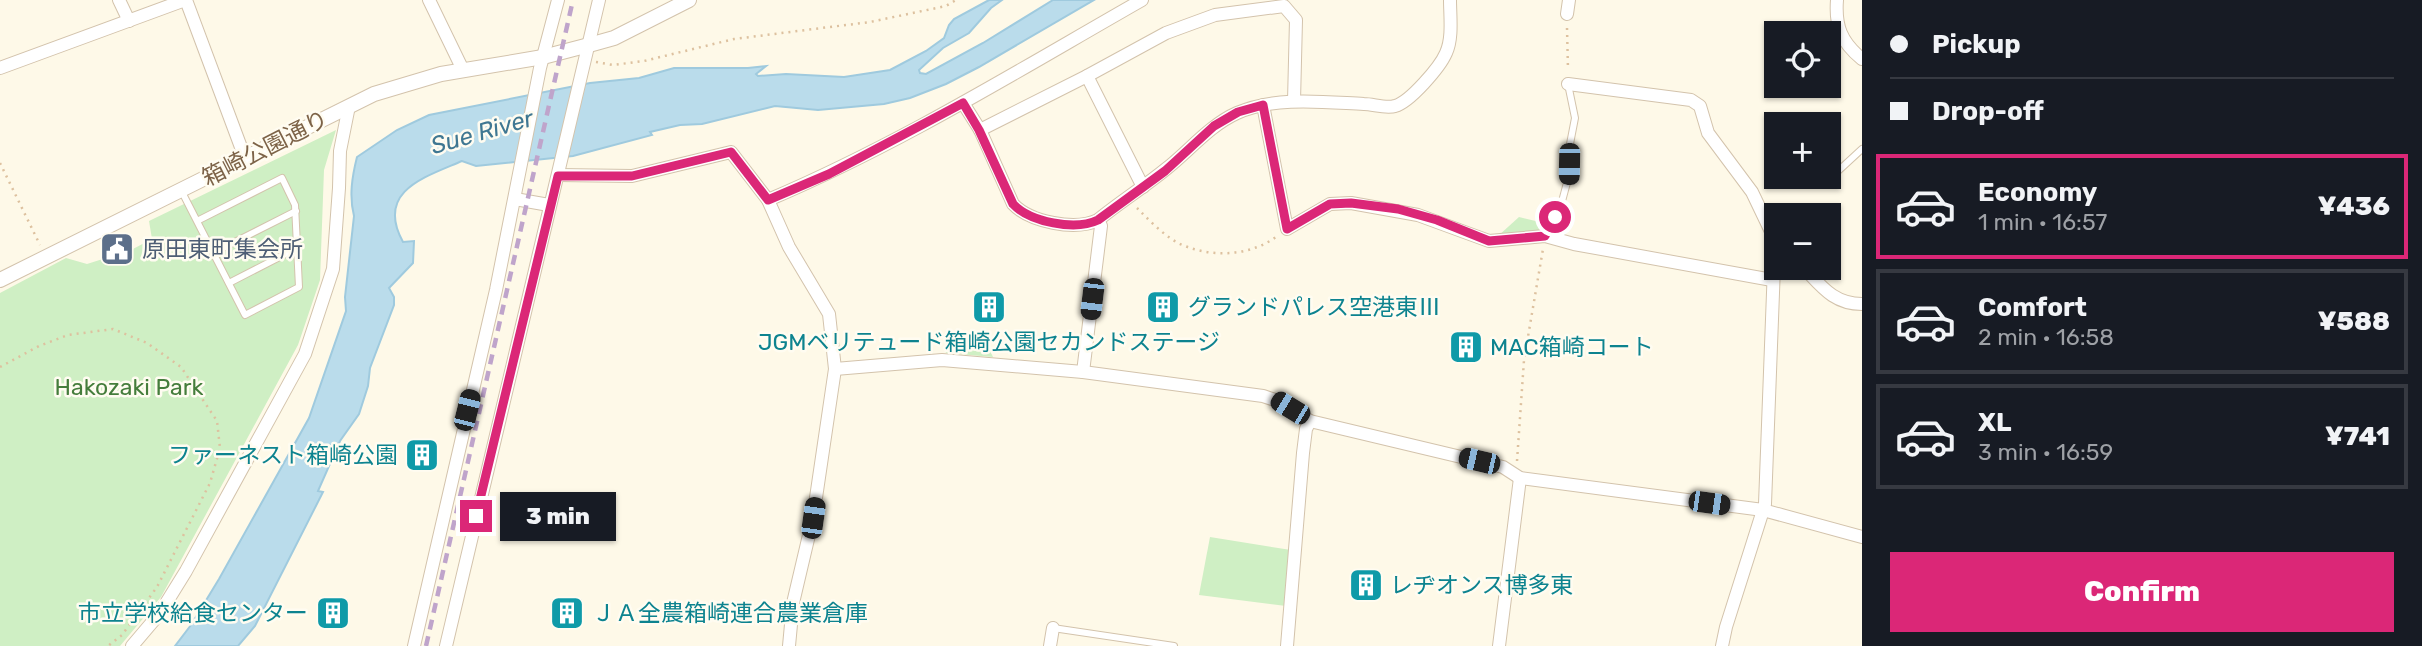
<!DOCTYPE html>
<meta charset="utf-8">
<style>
body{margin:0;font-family:Rubik,"Noto Sans JP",sans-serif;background:#242831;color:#f1f3f6;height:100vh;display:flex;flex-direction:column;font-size:26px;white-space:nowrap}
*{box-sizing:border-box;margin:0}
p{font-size:23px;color:#9ea1a6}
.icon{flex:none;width:38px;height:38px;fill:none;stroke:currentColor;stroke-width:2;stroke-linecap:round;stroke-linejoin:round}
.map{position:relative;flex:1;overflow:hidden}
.details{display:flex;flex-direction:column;background:#171b24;width:560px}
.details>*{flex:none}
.top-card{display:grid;align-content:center;height:154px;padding:0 28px;background:#171b24}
.fabs{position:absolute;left:1764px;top:21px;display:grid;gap:14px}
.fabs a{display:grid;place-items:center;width:77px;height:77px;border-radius:0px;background:#171b24;box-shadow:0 2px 5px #0004;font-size:35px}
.end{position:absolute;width:32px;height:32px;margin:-16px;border:9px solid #db2777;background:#fff;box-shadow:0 0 0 4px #fff}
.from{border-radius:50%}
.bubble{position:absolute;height:49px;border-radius:0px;background:#171b24;box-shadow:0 2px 5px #0004;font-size:23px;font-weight:800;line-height:49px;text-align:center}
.car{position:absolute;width:21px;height:42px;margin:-21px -10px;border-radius:9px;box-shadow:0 0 5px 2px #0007;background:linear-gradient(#222 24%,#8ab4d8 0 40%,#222 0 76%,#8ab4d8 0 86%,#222 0)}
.top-card b{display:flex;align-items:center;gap:24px;height:66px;font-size:26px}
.top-card b+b{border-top:2px solid #363941}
.top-card i{width:18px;height:18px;background:#f1f3f6}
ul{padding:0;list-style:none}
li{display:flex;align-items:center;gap:21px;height:105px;margin:0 14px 10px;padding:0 14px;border:4px solid #363941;border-radius:0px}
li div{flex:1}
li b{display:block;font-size:26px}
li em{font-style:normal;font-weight:800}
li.on{border-color:#db2777}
li>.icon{width:63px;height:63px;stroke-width:1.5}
.cta{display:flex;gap:14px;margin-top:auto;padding:14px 28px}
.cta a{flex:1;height:80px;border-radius:0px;background:#db2777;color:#fff;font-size:28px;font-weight:800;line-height:80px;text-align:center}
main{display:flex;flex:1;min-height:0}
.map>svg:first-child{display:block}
.green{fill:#cfefc4}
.water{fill:#badceb;stroke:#9fcade;stroke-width:2}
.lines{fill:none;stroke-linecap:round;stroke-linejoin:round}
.service-casing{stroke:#d3c3ac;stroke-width:8}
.minor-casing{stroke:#d3c3ac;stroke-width:14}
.tertiary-casing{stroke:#d3c3ac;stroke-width:16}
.path{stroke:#ddc19f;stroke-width:2.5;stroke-dasharray:2 5;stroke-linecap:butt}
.service{stroke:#fff;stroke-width:6}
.minor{stroke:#fff;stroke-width:12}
.tertiary{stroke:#fff;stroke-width:14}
.rail{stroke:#bfa4cb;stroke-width:4.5;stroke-dasharray:10 7;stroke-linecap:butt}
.route{stroke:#db2777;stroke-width:9}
.labels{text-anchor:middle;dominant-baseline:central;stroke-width:5;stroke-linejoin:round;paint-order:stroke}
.street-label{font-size:23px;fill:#7d6348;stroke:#fffcf1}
.service-label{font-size:23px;fill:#4e5e75;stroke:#fffcf1;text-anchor:start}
.culture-label{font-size:23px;fill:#0d838f;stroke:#fffcf1;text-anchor:start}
.park-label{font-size:23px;fill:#457d3c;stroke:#fffcf1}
.water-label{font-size:24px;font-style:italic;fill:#3f7792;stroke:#fffcf1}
</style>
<main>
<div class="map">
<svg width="1862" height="646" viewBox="0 0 1862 646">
<rect width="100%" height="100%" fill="#fef9e8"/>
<g class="green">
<polygon points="336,130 324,170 320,280 298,345 161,597 120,646 0,646 0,293 66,258 87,264 131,250 152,239 149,221"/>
<polygon points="1519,217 1548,224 1541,232 1498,236"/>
<polygon points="981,332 993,357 946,353 944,346"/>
<polygon points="1210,537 1291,550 1286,606 1199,595"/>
</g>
<path class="water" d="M989,0H1002L991,8L969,33L943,48L919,70L920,73L926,74L983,43L1053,0H1094L979,67L946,84L910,98L884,104L818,110L775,106L702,124L680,125L650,132L652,135L573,156L476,166L462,161C425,177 375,191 403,242L414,241L413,263L389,288L394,297V305L370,368L368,386L359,414L340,441L318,491L323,492L255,626L238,646H175L191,625L219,579L309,418L346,311L345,297L354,216C349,196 352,177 357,157L397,130L429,115L590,83L639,78L674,68H748L766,66L756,74L758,76L786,74L844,77L890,70L926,51L944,38L949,25L954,19Z"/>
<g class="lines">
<g class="service-casing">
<g id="service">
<polyline points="1837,172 1862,149"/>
<polyline points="181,190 245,315 299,287 295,205 282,178 197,221"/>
<polyline points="1545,236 1561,205 1568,179 1569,149 1575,118 1568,84"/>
<polyline points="213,253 296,211"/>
<polyline points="229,283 297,248"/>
<polyline points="1053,628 1174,646"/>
</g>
</g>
<g class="minor-casing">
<g id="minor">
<polyline points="119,0 129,21"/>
<polyline points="186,0 245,158"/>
<polyline points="429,0 463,70"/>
<path d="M1837,0C1835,26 1841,42 1862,59"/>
<polyline points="1567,14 1569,0"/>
<polyline points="0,68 185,0"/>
<polyline points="1087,76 1143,187"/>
<polyline points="1568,84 1691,100 1700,106 1708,133 1752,192 1775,240 1765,504 1726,627 1722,646"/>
<path d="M963,103L980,130L1013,204C1030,222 1075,231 1098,220C1120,202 1144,187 1166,169C1189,151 1210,125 1237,113C1276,96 1323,102 1364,104C1373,104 1386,109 1395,106C1410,102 1440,67 1446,53C1453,38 1450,16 1450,0"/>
<polyline points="1263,105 1287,229 1330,204 1351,203 1418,215 1489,241 1545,236 1574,244 1772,280"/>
<polyline points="980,130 1087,76 1166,33 1215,15 1284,6 1296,20 1294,101"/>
<polyline points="558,175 632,176 731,152 768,200 789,247 829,314 835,369 813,518 793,603 789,646"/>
<polyline points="515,199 549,205"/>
<path d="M768,200C898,145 1019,70 1142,0"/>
<path d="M1804,268C1822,287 1834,304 1862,304"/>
<polyline points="835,369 942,360 1083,372 1263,396 1278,401 1310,421 1503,467 1520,478 1763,510 1862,537"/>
<polyline points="1083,372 1101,226 1098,220"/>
<polyline points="132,646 160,613 186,571 305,354 333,269 339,188 340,151 349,106"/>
<polyline points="414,646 496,290 540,68 558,0"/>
<polyline points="446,646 599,0"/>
<polyline points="1050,646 1053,628"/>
<polyline points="1287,646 1303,453 1306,429 1310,421"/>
<polyline points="1499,646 1520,478"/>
</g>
</g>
<g class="tertiary-casing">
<polyline id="tertiary" points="0,280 374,94 441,74 543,57 589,45 614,38 689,0"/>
</g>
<g class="path">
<polyline points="1567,28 1568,70"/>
<polyline points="596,62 613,65 644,61 734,39 870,22 946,6 956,0"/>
<polyline points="0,163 40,245"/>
<path d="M1137,208C1149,220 1162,234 1178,243C1209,258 1248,257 1276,237"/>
<polyline points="0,367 39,346 68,335 113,329 147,343 181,367 217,421 220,448 210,483 157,587 122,635 108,646"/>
<polyline points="1517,461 1524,360 1543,249"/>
</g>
<use href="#service" class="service"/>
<use href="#minor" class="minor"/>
<use href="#tertiary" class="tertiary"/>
<polyline class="rail" points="426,646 573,0"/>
</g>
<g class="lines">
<path class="route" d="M476,516L558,176H632L731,152L768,200L829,174L963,103L979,130L1013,204C1030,222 1075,231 1098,220L1165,171L1214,126L1238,112L1263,105L1287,229L1330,204L1351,203L1398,209L1437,220L1489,241L1545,236L1555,217"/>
</g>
<defs>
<g id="civic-square" transform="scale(1.75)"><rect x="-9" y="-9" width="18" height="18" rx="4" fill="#5c6f8a" stroke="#fffcf1"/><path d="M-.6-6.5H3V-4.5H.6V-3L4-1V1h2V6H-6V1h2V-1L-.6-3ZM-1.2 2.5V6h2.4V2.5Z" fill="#fff"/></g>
<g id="building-square" transform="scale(1.75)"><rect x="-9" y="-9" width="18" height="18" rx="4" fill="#0f9aa8" stroke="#fffcf1"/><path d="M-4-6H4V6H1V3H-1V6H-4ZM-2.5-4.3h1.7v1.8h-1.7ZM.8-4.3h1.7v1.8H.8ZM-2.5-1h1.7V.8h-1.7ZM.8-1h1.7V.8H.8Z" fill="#fff"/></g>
</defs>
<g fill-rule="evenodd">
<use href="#civic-square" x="117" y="249"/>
<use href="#building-square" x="989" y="307"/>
<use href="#building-square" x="1163" y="307"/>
<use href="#building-square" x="1466" y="347"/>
<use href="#building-square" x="422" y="455"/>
<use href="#building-square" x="1366" y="585"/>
<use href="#building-square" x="333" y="613"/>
<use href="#building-square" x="567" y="613"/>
</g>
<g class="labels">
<g class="street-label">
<text transform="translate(265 148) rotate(-27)">箱崎公園通り</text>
</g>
<g class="service-label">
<text x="142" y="249">原田東町集会所</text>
</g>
<g class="culture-label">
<text x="1188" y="307">グランドパレス空港東Ⅲ</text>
<text x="989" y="342" text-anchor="middle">JGMベリテュード箱崎公園セカンドステージ</text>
<text x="1490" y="347">MAC箱崎コート</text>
<text x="398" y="455" text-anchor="end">ファーネスト箱崎公園</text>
<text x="1390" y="585">レヂオンス博多東</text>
<text x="308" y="613" text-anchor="end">市立学校給食センター</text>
<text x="592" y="613">ＪＡ全農箱崎連合農業倉庫</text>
</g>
<g class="park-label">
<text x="129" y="387">Hakozaki Park</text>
</g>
<g class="water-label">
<text transform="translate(482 132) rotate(-16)">Sue River</text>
</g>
</g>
</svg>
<div class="fabs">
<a><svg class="icon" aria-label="locate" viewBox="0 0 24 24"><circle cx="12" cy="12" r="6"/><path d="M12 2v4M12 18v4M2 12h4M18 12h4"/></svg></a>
<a>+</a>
<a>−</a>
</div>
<i class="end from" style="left:1555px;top:217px"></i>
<i class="end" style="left:476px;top:516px"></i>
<div class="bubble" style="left:500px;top:492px;width:116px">3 min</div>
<i class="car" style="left:1569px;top:164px;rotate:181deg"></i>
<i class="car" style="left:1092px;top:299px;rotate:187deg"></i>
<i class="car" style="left:1290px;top:408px;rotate:301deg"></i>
<i class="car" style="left:467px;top:410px;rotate:14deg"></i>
<i class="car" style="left:1479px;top:461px;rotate:283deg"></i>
<i class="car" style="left:1709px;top:503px;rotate:98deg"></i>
<i class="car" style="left:813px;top:518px;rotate:8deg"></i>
</div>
<section class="details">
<div class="top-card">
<b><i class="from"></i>Pickup</b>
<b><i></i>Drop-off</b>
</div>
<ul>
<li class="on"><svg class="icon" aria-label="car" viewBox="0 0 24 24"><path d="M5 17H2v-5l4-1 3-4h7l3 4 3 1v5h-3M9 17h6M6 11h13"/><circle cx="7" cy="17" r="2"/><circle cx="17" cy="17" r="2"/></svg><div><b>Economy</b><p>1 min · 16:57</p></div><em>¥436</em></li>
<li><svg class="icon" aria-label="car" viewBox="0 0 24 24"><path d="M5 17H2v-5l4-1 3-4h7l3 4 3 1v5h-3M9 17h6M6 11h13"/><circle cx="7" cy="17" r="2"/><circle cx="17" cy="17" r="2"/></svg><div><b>Comfort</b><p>2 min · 16:58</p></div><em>¥588</em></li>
<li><svg class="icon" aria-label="car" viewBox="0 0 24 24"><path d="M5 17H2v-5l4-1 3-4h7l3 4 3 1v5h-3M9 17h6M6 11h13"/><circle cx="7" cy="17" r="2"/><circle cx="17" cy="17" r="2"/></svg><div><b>XL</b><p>3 min · 16:59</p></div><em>¥741</em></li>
</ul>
<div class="cta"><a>Confirm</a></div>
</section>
</main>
